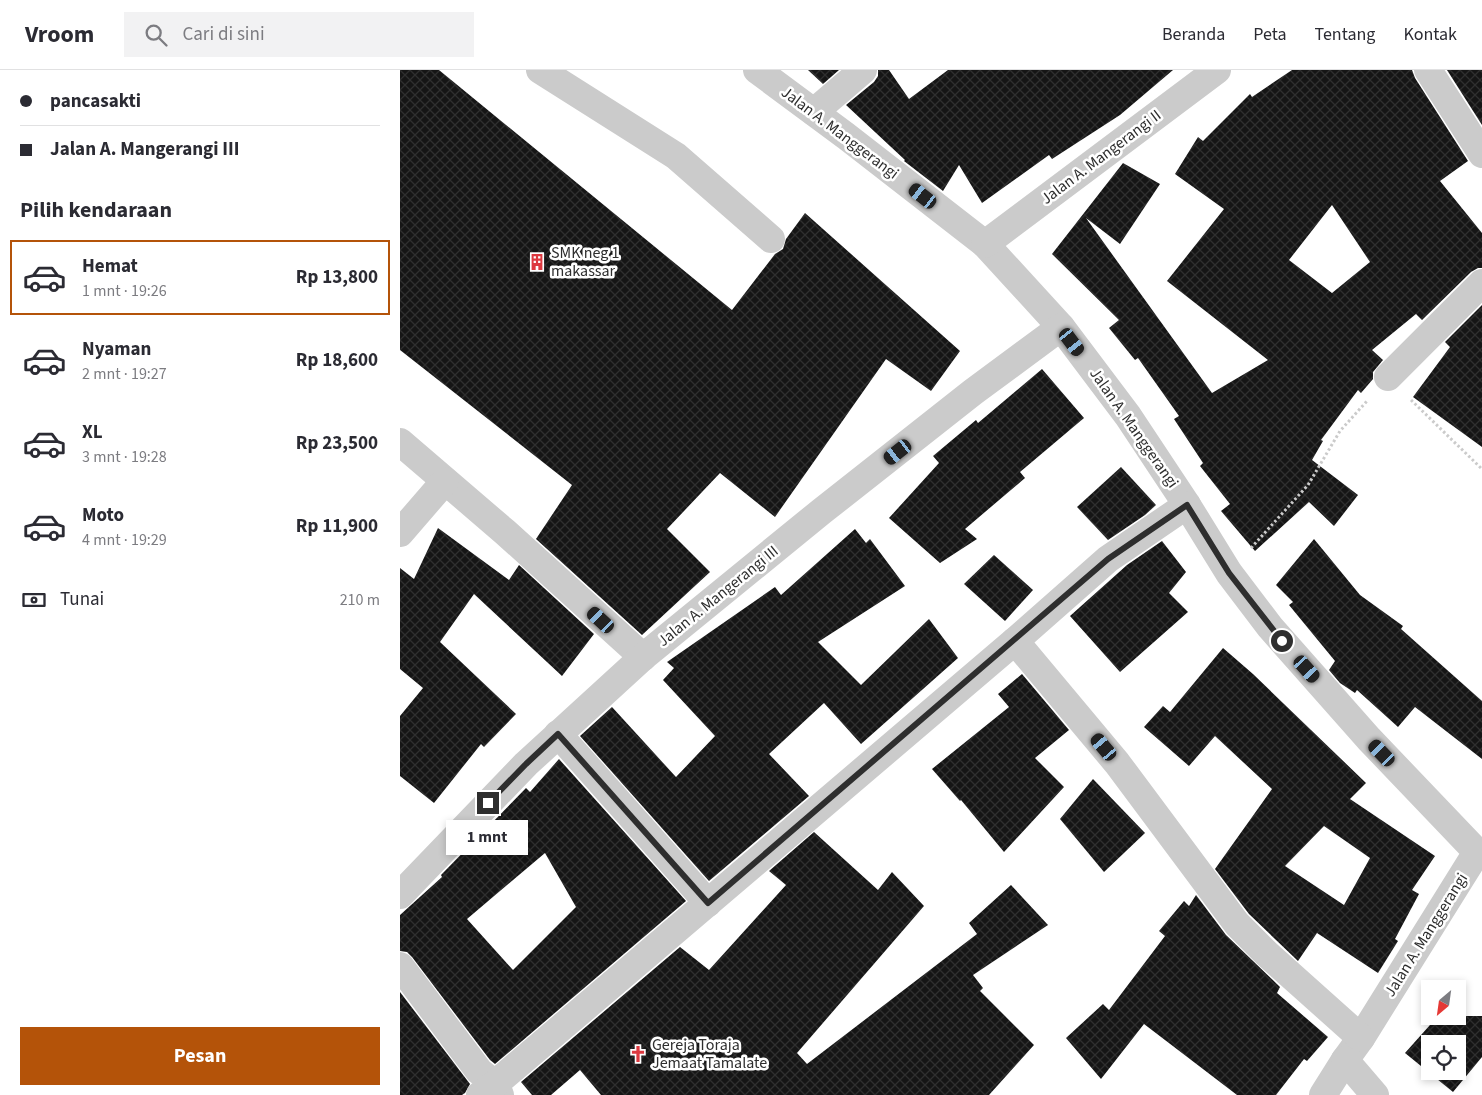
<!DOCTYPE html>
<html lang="id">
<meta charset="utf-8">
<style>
body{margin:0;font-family:"Source Sans 3",sans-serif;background:#f2f2f3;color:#2b2b33;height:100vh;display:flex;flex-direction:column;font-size:19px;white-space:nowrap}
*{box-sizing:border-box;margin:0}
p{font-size:16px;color:#7c7c81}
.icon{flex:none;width:28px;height:28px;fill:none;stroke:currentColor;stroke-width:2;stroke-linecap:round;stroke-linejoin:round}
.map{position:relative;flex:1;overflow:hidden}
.sheet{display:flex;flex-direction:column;background:#fff;width:400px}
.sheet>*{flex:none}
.guide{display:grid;align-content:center;height:110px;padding:0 20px;background:#fff}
.needle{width:32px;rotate:209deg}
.tools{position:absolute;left:1021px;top:910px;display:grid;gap:10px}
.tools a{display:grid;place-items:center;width:45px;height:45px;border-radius:0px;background:#fff;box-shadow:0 2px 8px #0003;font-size:25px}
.end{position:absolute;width:22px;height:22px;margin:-11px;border:6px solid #2e2e2e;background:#fff;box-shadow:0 0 0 2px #fff}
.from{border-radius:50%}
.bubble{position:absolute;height:35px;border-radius:0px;background:#fff;box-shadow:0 2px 8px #0003;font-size:16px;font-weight:700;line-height:35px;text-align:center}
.car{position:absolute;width:15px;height:30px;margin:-15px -8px;border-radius:6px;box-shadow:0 0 4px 1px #0007;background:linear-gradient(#222 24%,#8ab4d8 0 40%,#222 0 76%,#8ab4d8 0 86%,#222 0)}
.guide b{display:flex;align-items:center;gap:18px;height:48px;font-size:19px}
.guide b+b{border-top:1px solid #e1e1e2}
.guide i{width:12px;height:12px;background:#2b2b33}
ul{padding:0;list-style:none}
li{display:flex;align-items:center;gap:15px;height:75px;margin:0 10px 8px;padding:0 10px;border:2px solid transparent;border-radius:0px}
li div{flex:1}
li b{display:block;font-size:19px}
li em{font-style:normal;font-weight:700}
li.on{border-color:#b45309}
li>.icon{width:45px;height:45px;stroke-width:1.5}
h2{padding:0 20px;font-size:22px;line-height:60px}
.pay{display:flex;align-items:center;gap:12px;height:55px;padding:0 20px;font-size:19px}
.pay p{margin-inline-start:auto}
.primary-button{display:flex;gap:10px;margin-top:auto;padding:10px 20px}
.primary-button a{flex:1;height:58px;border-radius:0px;background:#b45309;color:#fff;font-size:20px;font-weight:700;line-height:58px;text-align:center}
header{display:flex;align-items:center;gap:30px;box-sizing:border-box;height:70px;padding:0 25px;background:#fff;border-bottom:1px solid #e1e1e2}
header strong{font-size:24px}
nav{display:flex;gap:28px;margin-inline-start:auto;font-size:18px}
.search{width:350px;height:45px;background:#f2f2f3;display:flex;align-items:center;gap:12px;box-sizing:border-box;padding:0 18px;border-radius:0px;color:#7c7c81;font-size:19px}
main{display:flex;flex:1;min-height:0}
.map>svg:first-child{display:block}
.building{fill:url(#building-cross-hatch);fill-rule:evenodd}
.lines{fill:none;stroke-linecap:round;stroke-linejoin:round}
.path{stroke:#cbcbcb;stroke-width:3;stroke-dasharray:2.5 2.5;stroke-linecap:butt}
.minor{stroke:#cbcbcb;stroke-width:28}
.route{stroke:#2e2e2e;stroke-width:6}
.labels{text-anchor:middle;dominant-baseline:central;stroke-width:5;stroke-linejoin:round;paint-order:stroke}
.street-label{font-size:16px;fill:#2e2e2e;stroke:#fff}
.poi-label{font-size:16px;fill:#2e2e2e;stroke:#fff;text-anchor:start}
</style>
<header>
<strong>Vroom</strong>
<div class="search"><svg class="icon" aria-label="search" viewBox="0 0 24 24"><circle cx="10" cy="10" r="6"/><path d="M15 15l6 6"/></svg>Cari di sini</div>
<nav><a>Beranda</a><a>Peta</a><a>Tentang</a><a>Kontak</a></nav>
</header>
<main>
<section class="sheet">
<div class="guide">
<b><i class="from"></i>pancasakti</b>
<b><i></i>Jalan A. Mangerangi III</b>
</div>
<h2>Pilih kendaraan</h2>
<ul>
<li class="on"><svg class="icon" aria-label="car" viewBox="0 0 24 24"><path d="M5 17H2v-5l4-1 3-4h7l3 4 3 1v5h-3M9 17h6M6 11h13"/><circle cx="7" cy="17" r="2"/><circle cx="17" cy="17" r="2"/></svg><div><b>Hemat</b><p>1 mnt · 19:26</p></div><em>Rp 13,800</em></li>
<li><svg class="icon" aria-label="car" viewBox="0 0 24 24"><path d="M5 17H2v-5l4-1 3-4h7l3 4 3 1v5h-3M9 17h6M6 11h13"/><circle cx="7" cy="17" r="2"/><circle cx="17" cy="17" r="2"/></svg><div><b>Nyaman</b><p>2 mnt · 19:27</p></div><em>Rp 18,600</em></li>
<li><svg class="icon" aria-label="car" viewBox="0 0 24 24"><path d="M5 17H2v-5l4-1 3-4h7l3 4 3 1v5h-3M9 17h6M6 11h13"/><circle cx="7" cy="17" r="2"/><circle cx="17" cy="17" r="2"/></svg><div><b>XL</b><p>3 mnt · 19:28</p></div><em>Rp 23,500</em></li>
<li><svg class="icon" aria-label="car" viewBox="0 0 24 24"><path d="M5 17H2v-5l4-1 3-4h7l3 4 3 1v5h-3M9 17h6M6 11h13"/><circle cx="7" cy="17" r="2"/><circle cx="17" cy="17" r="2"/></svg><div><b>Moto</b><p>4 mnt · 19:29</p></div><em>Rp 11,900</em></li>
</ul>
<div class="pay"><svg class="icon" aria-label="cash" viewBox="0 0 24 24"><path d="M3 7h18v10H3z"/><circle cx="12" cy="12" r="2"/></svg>Tunai<p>210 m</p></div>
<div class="primary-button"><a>Pesan</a></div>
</section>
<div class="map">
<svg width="1082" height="1025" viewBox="0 0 1082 1025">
<defs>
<pattern id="building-cross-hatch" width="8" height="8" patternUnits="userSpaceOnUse" patternTransform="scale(1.25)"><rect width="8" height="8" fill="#151515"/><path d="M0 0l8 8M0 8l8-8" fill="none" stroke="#2f2f2f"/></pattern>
</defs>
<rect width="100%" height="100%" fill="#fff"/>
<g class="building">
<polygon points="0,0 39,0 332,240 375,184 383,179 386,169 405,143 560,281 531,321 486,289 375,447 320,403 267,459 310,502 242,565 136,469 172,415 0,280"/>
<polygon points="408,0 439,0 423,14"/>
<polygon points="478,0 489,0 509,29 548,0 773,0 720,45 652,89 649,85 582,133 559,95 543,121 504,91 505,90 446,35 474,12 478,6"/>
<path d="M892,0H1012L1015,8L1068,91L1040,111L1082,163V198H1078L1071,202L1022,250L1016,244L972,280L983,290L973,302V309L961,323L958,320L921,370L923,371L912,390L958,425L934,456L909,432L855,481L821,441L830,434L800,396L803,393L774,349L779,346L738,288L735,290L709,258L719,250L652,184L723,93L760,114L720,174L686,148L812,323L868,290L767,211L824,139L775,104L798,67L803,71L850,24L852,27ZM932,135L970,192L932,223L889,190Z"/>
<polygon points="1047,0 1082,0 1082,55"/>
<polygon points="1082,235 1082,377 1013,327 1050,277 1045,272"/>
<polygon points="642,299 684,348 620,402 625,408 565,459 577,469 540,493 489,448 539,393 533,386 576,350 578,353"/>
<polygon points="721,397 756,435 745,445 708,470 677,437"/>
<polygon points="38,458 109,510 119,495 194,564 162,606 74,524 40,572 116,644 84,677 81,674 34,733 0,706 0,646 23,618 0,599 0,498 14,509"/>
<polygon points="455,459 466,473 470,469 505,516 418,572 461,615 529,549 558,588 461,674 424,633 369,684 409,726 309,811 180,666 212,637 276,707 315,666 263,610 274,598 267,592 375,517 381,525"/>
<polygon points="914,469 960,525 1003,556 1001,559 1082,631 1082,689 1015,637 998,657 957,620 955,623 940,613 929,600 935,591 889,535 893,532 876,515"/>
<polygon points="762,471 786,502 769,523 788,542 720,602 670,546 727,495"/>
<polygon points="594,485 633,520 605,551 564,514"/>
<path d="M823,578L853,604L966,713L950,729L1035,786L1012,820L1019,824L995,869L998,871L978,903L917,863L898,891L849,844L815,799L872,719L815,666L789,696L744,657L763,636L770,642ZM924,756L970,788L944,835L885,796Z"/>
<polygon points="622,604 669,660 635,688 664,717 604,782 561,730 560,731 532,699 609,637 598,624"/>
<path d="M159,689L286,831L95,994L90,990L12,887L7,882L0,881V845L42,807L41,805L126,718L130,722ZM145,783L176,837L113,900L67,849Z"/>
<polygon points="693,709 745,763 704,802 660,749"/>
<polygon points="414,762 478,820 492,802 524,836 397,983 407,994 577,864 569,853 611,815 648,855 573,905 583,918 580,921 634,975 589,1025 201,1025 180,1000 151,1025 132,1025 121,1012 280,877 309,900 386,815 369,801"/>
<polygon points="796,825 826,865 880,917 877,923 928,967 907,991 904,989 876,1025 837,1025 744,954 701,1009 666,968 703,934 709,940 765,866 759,861 784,831 789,836"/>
<polygon points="0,922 70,1014 65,1023 62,1025 0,1025"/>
<path d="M1038,946H1082V987L1053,1022L1005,983ZM1030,974H1058V1001H1030Z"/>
</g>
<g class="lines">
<g class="path">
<polyline points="1011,330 1082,399"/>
<polyline points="851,478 908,415 940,361 967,331"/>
</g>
<g class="minor">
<polyline points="140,0 276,86 371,169"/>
<polyline points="357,0 446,66 585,174 661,257 728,346 787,435 829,503 870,557 969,669 1077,782 961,968 945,990 923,1025"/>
<polyline points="1028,0 1082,84"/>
<polyline points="414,42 463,0"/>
<polyline points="585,174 817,0"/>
<polyline points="988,307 1082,213"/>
<polyline points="0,372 105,462 243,587"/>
<polyline points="0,463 45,411"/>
<polyline points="615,571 708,489 787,435"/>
<polyline points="158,664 308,833"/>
<polyline points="0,825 126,694 243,587 422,441 573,322 661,257"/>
<polyline points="0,896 79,1001 95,1014 100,1025"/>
<polyline points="945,990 975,1025"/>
<polyline points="80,1025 95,1014 615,571 717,693 837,854 867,884 961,968"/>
</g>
</g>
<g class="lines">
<polyline class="route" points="88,733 126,694 158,664 308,833 708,489 787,435 829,503 882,571"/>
</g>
<defs>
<g id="building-bare" transform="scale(1.35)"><path d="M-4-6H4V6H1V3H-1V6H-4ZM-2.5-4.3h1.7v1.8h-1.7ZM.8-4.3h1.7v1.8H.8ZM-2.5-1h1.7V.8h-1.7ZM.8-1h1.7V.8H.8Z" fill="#dd3940" stroke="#fff" stroke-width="2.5" paint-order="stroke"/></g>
<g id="church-bare" transform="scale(1.35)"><path d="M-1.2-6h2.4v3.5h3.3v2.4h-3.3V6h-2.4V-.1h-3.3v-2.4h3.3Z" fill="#dd3940" stroke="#fff" stroke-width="2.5" paint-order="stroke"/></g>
</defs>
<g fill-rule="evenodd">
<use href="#building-bare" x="137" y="192"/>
<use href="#church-bare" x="238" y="984"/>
</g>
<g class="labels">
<g class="street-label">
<text transform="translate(440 63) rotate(37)">Jalan A. Manggerangi</text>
<text transform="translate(701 87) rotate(-37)">Jalan A. Mangerangi II</text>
<text transform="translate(734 358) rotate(55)">Jalan A. Manggerangi</text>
<text transform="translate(318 526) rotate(-39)">Jalan A. Mangerangi III</text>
<text transform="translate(1026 865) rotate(-58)">Jalan A. Manggerangi</text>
</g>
<g class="poi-label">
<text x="151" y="183">SMK neg 1<tspan x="151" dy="18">makassar</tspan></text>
<text x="252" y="975">Gereja Toraja<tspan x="252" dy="18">Jemaat Tamalate</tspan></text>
</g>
</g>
</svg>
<div class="tools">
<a><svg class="needle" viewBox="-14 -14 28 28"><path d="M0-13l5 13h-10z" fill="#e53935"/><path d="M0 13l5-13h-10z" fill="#7c7c81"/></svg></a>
<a><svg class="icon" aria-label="locate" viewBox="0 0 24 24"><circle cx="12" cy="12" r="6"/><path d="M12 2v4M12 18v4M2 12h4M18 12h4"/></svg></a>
</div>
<i class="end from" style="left:882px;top:571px"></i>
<i class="end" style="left:88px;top:733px"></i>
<div class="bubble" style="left:46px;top:750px;width:82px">1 mnt</div>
<i class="car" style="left:523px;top:126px;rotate:308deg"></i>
<i class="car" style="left:672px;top:272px;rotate:143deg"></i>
<i class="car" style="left:498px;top:382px;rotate:232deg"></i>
<i class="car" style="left:201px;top:550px;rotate:313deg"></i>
<i class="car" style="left:907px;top:599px;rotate:138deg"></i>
<i class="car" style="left:704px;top:677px;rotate:320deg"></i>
<i class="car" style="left:982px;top:683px;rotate:316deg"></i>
</div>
</main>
